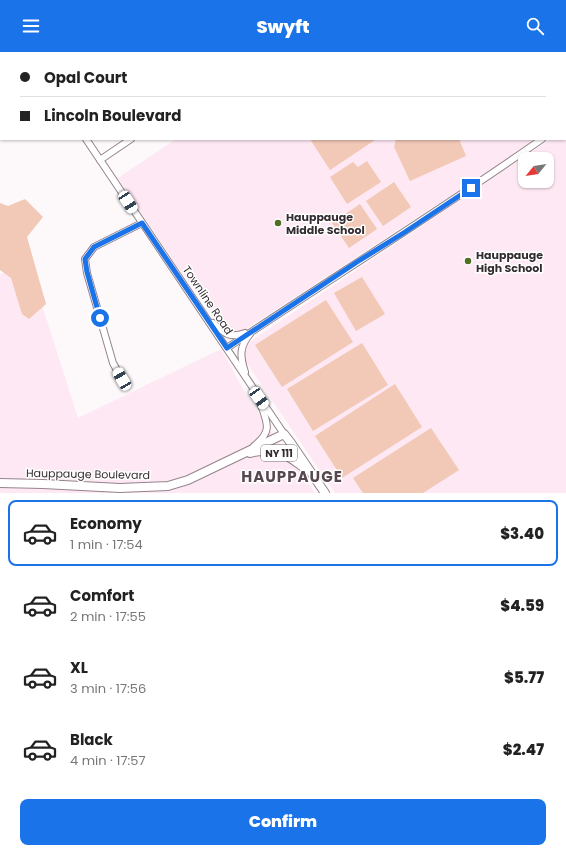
<!DOCTYPE html>
<meta charset="utf-8">
<style>
body{margin:0;font-family:Poppins,sans-serif;background:#f6f6f6;color:#222;height:100vh;display:flex;flex-direction:column;font-size:15px;white-space:nowrap}
*{box-sizing:border-box;margin:0}
p{font-size:13px;color:#767676}
.icon{flex:none;width:22px;height:22px;fill:none;stroke:currentColor;stroke-width:2;stroke-linecap:round;stroke-linejoin:round}
.map{position:relative;height:441px;overflow:hidden}
.side{display:flex;flex-direction:column;background:#fff;flex:1}
.side>*{flex:none}
.top-card{position:absolute;left:0px;top:0px;width:566px;height:88px;box-shadow:0 1px 3px #0004;display:grid;align-content:center;height:88px;padding:0 20px;background:#fff}
.needle{width:26px;rotate:240deg}
.fabs{position:absolute;left:518px;top:100px;display:grid;gap:8px}
.fabs a{display:grid;place-items:center;width:36px;height:36px;border-radius:8px;background:#fff;box-shadow:0 1px 3px #0004;font-size:20px}
.end{position:absolute;width:18px;height:18px;margin:-9px;border:5px solid #1a73e8;background:#fff;box-shadow:0 0 0 2px #fff}
.from{border-radius:50%}
.car{position:absolute;width:12px;height:24px;margin:-12px -6px;border-radius:5px;box-shadow:0 0 3px 1px #0007;background:linear-gradient(#fff 24%,#345 0 40%,#fff 0 76%,#345 0 86%,#fff 0)}
.top-card b{display:flex;align-items:center;gap:14px;height:38px;font-size:15px}
.top-card b+b{border-top:1px solid #e0e0e0}
.top-card i{width:10px;height:10px;background:#222}
ul{padding:7px 0 0;list-style:none}
li{display:flex;align-items:center;gap:12px;height:66px;margin:0 8px 6px;padding:0 12px;border:2px solid transparent;border-radius:8px}
li div{flex:1}
li b{display:block;font-size:15px}
li em{font-style:normal;font-weight:800}
li.selected{border-color:#1a73e8}
li>.icon{width:36px;height:36px;stroke-width:1.5}
.action{display:flex;gap:8px;margin-top:auto;padding:8px 20px}
.action a{flex:1;height:46px;border-radius:8px;background:#1a73e8;color:#fff;font-size:16px;font-weight:800;line-height:46px;text-align:center}
header{display:flex;justify-content:space-between;align-items:center;height:52px;padding:0 20px;background:#1a73e8;color:#fff;font-size:18px;font-weight:800}
.map>svg:first-child{display:block}
.built{fill:#fee8f3;fill-rule:evenodd}
.green{fill:#f2c8b7}
.lines{fill:none;stroke-linecap:round;stroke-linejoin:round}
.minor-casing{stroke:#95848c;stroke-width:8}
.major-casing{stroke:#95848c;stroke-width:10}
.minor{stroke:#fff;stroke-width:6}
.major{stroke:#fff;stroke-width:8}
.route{stroke:#1a73e8;stroke-width:5}
.poi-dot{fill:#506f25;stroke:#fff;stroke-width:1.5}
.labels{text-anchor:middle;dominant-baseline:central;stroke-width:3;stroke-linejoin:round;paint-order:stroke}
.shield{fill:#fff;stroke:#706b6e;stroke-width:1}
.shield-label{font-size:10px;font-weight:bold;fill:#332c30}
.poi-label{font-size:11px;font-weight:bold;fill:#332c30;stroke:#fff;text-anchor:start}
.street-label{font-size:11px;fill:#332c30;stroke:#fff}
.district-label{font-size:15px;font-weight:bold;letter-spacing:1px;fill:#57484f;stroke:#fff}
</style>
<header><svg class="icon" aria-label="menu" viewBox="0 0 24 24"><path d="M4 6h16M4 12h16M4 18h16"/></svg>Swyft<svg class="icon" aria-label="search" viewBox="0 0 24 24"><circle cx="10" cy="10" r="6"/><path d="M15 15l6 6"/></svg></header>
<div class="map">
<svg width="566" height="441" viewBox="0 0 566 441">
<rect width="100%" height="100%" fill="#fdf9fb"/>
<g class="built">
<polygon points="305,0 547,0 547,1 303,1"/>
<path d="M565,77H566V441H335L246,310L243,304L246,294L251,289L551,87H565ZM525,107H547V129H525Z"/>
<polygon points="176,87 537,87 243,279 238,281 232,281 226,279 222,274 178,216 118,126"/>
<polygon points="29,212 78,366 221,297 248,346 315,441 0,441 0,222"/>
</g>
<g class="green">
<polygon points="310,87 374,87 375,88 330,118"/>
<polygon points="396,87 459,87 466,104 410,129 394,95"/>
<polygon points="367,109 381,130 347,152 330,125 353,110 358,115"/>
<polygon points="394,130 411,155 383,174 366,149"/>
<polygon points="25,147 43,165 27,185 46,252 29,267 22,262 11,226 0,218 0,151 8,154"/>
<polygon points="360,152 377,177 349,196 332,171"/>
<polygon points="362,225 385,262 356,279 334,241"/>
<polygon points="326,248 353,290 282,335 255,293"/>
<polygon points="362,291 388,333 313,379 287,337"/>
<polygon points="395,332 422,375 342,426 315,384"/>
<polygon points="431,376 459,418 423,441 363,441 353,426"/>
</g>
<g class="lines">
<g class="minor-casing">
<g id="minor">
<polyline points="29,0 30,1"/>
<polyline points="555,0 555,1"/>
<polyline points="257,1 258,0"/>
<polyline points="565,16 566,18"/>
<polyline points="565,72 566,71"/>
<polyline points="86,87 284,382"/>
<polyline points="100,108 131,87"/>
<path d="M213,271C224,281 229,287 245,281"/>
<path d="M227,296C332,226 439,159 542,87"/>
<path d="M245,320C240,305 239,295 250,282"/>
<polyline points="122,327 113,311 87,221 85,207 94,195 142,171"/>
<path d="M254,394C272,380 268,372 261,353"/>
</g>
</g>
<g class="major-casing">
<g id="major">
<path d="M250,401C260,398 275,398 285,403C293,407 300,413 307,418"/>
<polyline points="0,431 43,432 120,436 168,434 188,428 284,382 291,391 325,441"/>
</g>
</g>
<use href="#minor" class="minor"/>
<use href="#major" class="major"/>
</g>
<g class="lines">
<polyline class="route" points="100,266 87,220 85,207 94,195 142,171 227,296 357,210 405,180 471,136"/>
</g>
<g class="poi-dot">
<circle cx="278" cy="171" r="4"/>
<circle cx="468" cy="209" r="4"/>
</g>
<g class="labels">
<rect class="shield" x="261" y="393" width="36" height="16" rx="3"/>
<g class="shield-label">
<text x="279" y="401">NY 111</text>
</g>
<g class="poi-label">
<text x="286" y="165">Hauppauge<tspan x="286" dy="13">Middle School</tspan></text>
<text x="476" y="203">Hauppauge<tspan x="476" dy="13">High School</tspan></text>
</g>
<g class="street-label">
<text transform="translate(208 248) rotate(56)">Townline Road</text>
<text transform="translate(88 422) rotate(1)">Hauppauge Boulevard</text>
</g>
<g class="district-label">
<text x="292" y="424">HAUPPAUGE</text>
</g>
</g>
</svg>
<div class="fabs">
<a><svg class="needle" viewBox="-14 -14 28 28"><path d="M0-13l5 13h-10z" fill="#e53935"/><path d="M0 13l5-13h-10z" fill="#767676"/></svg></a>
</div>
<i class="end from" style="left:100px;top:266px"></i>
<i class="end" style="left:471px;top:136px"></i>
<i class="car" style="left:128px;top:150px;rotate:147deg"></i>
<i class="car" style="left:122px;top:327px;rotate:330deg"></i>
<i class="car" style="left:259px;top:346px;rotate:145deg"></i>
<div class="top-card">
<b><i class="from"></i>Opal Court</b>
<b><i></i>Lincoln Boulevard</b>
</div>
</div>
<section class="side">
<ul>
<li class="selected"><svg class="icon" aria-label="car" viewBox="0 0 24 24"><path d="M5 17H2v-5l4-1 3-4h7l3 4 3 1v5h-3M9 17h6M6 11h13"/><circle cx="7" cy="17" r="2"/><circle cx="17" cy="17" r="2"/></svg><div><b>Economy</b><p>1 min · 17:54</p></div><em>$3.40</em></li>
<li><svg class="icon" aria-label="car" viewBox="0 0 24 24"><path d="M5 17H2v-5l4-1 3-4h7l3 4 3 1v5h-3M9 17h6M6 11h13"/><circle cx="7" cy="17" r="2"/><circle cx="17" cy="17" r="2"/></svg><div><b>Comfort</b><p>2 min · 17:55</p></div><em>$4.59</em></li>
<li><svg class="icon" aria-label="car" viewBox="0 0 24 24"><path d="M5 17H2v-5l4-1 3-4h7l3 4 3 1v5h-3M9 17h6M6 11h13"/><circle cx="7" cy="17" r="2"/><circle cx="17" cy="17" r="2"/></svg><div><b>XL</b><p>3 min · 17:56</p></div><em>$5.77</em></li>
<li><svg class="icon" aria-label="car" viewBox="0 0 24 24"><path d="M5 17H2v-5l4-1 3-4h7l3 4 3 1v5h-3M9 17h6M6 11h13"/><circle cx="7" cy="17" r="2"/><circle cx="17" cy="17" r="2"/></svg><div><b>Black</b><p>4 min · 17:57</p></div><em>$2.47</em></li>
</ul>
<div class="action"><a>Confirm</a></div>
</section>
